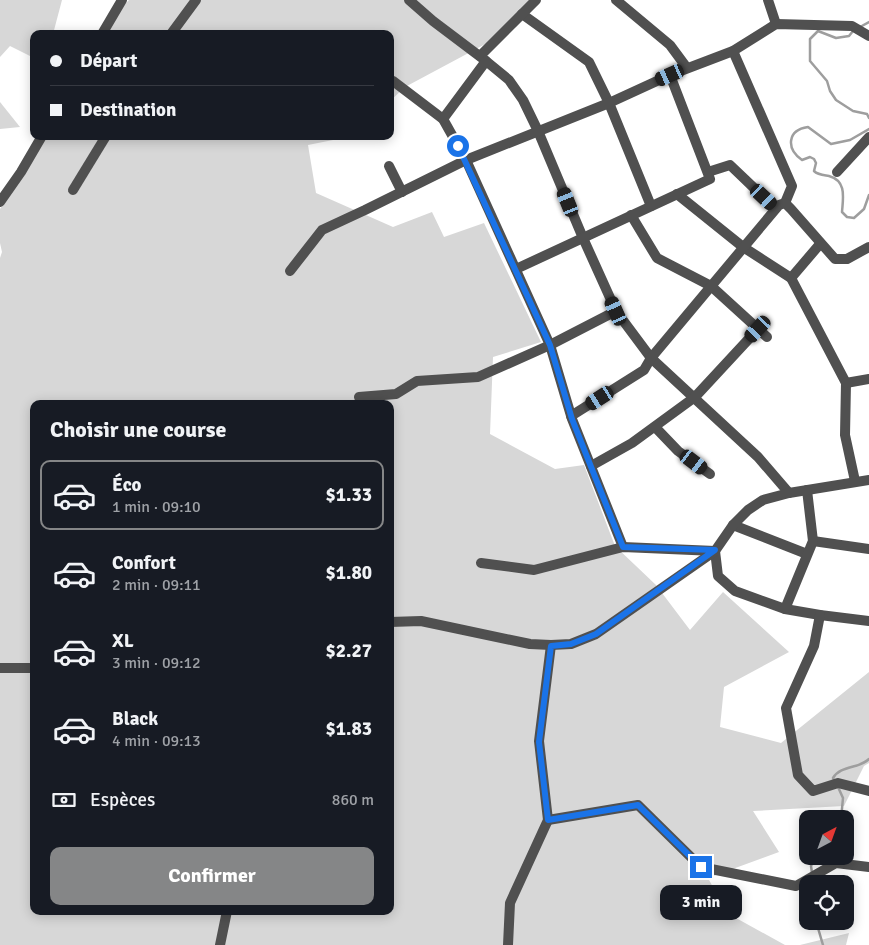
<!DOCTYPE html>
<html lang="fr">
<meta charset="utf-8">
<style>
body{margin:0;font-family:Signika,sans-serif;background:#242831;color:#f1f3f6;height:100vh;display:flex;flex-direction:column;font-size:19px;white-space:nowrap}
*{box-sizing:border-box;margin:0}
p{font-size:16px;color:#9ea1a6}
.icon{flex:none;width:28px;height:28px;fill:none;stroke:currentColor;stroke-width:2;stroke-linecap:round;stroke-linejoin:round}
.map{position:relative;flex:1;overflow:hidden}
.sheet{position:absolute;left:30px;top:400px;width:364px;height:515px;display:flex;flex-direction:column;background:#171b24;border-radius:10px;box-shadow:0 2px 12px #0003}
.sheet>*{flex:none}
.banner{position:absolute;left:30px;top:30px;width:364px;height:110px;border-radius:10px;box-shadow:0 2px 12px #0003;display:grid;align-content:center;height:110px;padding:0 20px;background:#171b24}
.needle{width:32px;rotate:41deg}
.buttons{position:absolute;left:799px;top:810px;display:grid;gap:10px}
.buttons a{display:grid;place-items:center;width:55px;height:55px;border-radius:10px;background:#171b24;box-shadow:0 2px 12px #0003;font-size:25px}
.end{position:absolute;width:22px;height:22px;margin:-11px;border:6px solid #1a73e8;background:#fff;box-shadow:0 0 0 2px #fff}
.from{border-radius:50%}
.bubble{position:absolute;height:35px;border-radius:10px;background:#171b24;box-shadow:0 2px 12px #0003;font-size:16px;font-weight:700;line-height:35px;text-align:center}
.car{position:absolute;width:15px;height:30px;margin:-15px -8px;border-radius:6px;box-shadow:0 0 4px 1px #0007;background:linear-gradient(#222 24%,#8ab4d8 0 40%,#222 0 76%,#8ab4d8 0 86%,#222 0)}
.banner b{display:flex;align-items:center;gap:18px;height:48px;font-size:19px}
.banner b+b{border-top:1px solid #363941}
.banner i{width:12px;height:12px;background:#f1f3f6}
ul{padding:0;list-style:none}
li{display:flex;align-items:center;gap:15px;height:70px;margin:0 10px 8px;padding:0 10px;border:2px solid transparent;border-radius:10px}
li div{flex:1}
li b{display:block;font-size:19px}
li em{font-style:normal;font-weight:700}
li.active{border-color:#858687}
li>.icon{width:45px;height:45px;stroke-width:1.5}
h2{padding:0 20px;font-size:22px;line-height:60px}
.pay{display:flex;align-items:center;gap:12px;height:55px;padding:0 20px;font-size:19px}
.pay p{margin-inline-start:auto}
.button{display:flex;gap:10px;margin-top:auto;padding:10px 20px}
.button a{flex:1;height:58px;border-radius:10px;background:#858687;color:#fff;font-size:20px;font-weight:700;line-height:58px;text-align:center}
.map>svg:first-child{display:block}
.grass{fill:#d7d7d7;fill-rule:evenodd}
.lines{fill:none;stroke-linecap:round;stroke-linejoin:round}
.stream{stroke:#9e9e9e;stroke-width:2.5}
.street{stroke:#505050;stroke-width:10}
.route{stroke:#1a73e8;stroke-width:6}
</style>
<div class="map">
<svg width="869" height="945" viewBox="0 0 869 945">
<rect width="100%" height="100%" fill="#fff"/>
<g class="grass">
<polygon points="0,0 62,0 53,34 34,34 34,58 10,46 0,57"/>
<polygon points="129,0 531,0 491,41 405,87 390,101 390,34 105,34 118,11"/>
<polygon points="0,102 20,127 0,129"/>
<path d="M38,136H353L308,145L316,193L393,227L432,212L444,237L484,223L541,342L493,357L490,434L555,469L584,465L615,546L656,585L690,630L723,592L789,652L724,687L720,727L781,743L869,672V763L864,766L844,806L753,811L779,852L708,878L727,913L785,945H0V258L2,252L0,243V209L26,172ZM34,404H390V911H34Z"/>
<polygon points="849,933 846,945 800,945"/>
</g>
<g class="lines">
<g class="stream">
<polyline points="860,27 869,22"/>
<polyline points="853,31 849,36 836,38 818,31 810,39 810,61 827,81 830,91 836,100 853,111 867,114 869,118"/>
<path d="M869,129L850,140L831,144L808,127C787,130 786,149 802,160L810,157L814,159L816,163L814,171C818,175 823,175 829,176C847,181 843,198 842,212L847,217L854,218L864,209L869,195"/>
<path d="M835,782L833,778C841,765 859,769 869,759"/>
<polyline points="838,787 843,798 841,819"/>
<polyline points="812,873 811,866 815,856"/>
<polyline points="820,921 818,928 823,945"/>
</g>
<g class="street">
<polyline points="409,0 433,21 486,61 509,80 523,100 538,131 583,238 616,311 651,358 758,457 789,493"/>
<polyline points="616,0 670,45 687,68"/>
<polyline points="768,0 776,24"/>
<polyline points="522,14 589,62 609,103 651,206"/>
<polyline points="102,34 122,0"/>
<polyline points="171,34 196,0"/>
<polyline points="733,51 792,186 785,203"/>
<polyline points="480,56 536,0"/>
<polyline points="393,81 443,119 466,160 550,345 572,419 623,547"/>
<polyline points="443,119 486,61"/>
<polyline points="389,166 402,192"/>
<polyline points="708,172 730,165 775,208"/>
<polyline points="837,172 869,137"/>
<polyline points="73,190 106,136"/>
<polyline points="677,194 743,247 791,278 846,383 845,435 855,481"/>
<polyline points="0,202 21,172 42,136"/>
<polyline points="631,215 657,258 711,286 767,337"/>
<polyline points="516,269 710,179 670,75"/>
<polyline points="290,271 322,230 365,210 466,160 609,103 670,75 733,51 776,24 852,26 869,36"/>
<polyline points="791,278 820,244"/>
<polyline points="846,383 869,379"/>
<polyline points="359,397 396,394 417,381 478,377 550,345 616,311"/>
<polyline points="571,416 644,370 651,358 779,205 785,203 791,209 835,259 847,259 869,247"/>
<polyline points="655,427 678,451 710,474"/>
<polyline points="591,466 632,443 695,397 758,329"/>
<polyline points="733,525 807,554"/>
<polyline points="813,541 869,549"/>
<polyline points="481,563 534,570 623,547 715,551 718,576 735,591 785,609 820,615 869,621"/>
<polyline points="785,609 813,541 807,490"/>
<polyline points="820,615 814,646 786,708 798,775 813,791 838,783 869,791"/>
<polyline points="390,622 421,621 530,644 551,645 571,644 596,634 715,551 733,525 748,510 763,500 789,493 869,480"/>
<polyline points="0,668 34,668"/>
<polyline points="548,820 638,805 701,867 796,886 836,863 869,867"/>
<polyline points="220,945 227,911"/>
<polyline points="508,945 510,903 548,820 539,741 551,645"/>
</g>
</g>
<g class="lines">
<polyline class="route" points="458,146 550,345 572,419 623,547 715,550 596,634 571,644 551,646 539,742 548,820 638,805 701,867"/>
</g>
</svg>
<div class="buttons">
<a><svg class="needle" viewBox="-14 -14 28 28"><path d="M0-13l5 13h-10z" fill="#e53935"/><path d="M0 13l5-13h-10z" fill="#9ea1a6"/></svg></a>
<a><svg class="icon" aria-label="locate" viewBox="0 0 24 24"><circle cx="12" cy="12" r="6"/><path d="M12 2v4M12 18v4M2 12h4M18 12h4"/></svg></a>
</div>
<i class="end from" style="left:458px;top:146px"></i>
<i class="end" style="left:701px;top:867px"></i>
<div class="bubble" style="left:660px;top:885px;width:82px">3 min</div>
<i class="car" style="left:670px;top:75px;rotate:246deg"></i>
<i class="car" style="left:764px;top:197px;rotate:133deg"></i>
<i class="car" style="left:568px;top:202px;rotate:338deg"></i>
<i class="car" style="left:616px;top:311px;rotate:336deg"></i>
<i class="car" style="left:758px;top:329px;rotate:223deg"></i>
<i class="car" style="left:600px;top:398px;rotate:237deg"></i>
<i class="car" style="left:694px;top:462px;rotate:127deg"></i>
<div class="banner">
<b><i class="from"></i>Départ</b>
<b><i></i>Destination</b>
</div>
<section class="sheet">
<h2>Choisir une course</h2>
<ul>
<li class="active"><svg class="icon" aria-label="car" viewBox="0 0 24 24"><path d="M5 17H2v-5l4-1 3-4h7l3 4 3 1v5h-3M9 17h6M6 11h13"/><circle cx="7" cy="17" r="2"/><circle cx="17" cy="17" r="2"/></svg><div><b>Éco</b><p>1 min · 09:10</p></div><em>$1.33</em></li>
<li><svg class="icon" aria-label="car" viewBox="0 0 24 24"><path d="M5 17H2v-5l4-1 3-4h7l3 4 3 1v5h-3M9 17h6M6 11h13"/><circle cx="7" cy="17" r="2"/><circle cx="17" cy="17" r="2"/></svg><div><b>Confort</b><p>2 min · 09:11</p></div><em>$1.80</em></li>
<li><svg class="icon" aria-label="car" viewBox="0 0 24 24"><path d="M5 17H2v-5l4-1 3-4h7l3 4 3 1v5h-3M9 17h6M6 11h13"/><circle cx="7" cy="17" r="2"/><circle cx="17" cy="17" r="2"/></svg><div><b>XL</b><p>3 min · 09:12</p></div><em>$2.27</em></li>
<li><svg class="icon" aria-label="car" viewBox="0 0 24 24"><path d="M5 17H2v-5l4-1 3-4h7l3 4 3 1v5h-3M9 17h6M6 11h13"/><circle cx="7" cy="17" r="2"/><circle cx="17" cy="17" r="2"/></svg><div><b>Black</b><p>4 min · 09:13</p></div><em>$1.83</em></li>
</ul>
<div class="pay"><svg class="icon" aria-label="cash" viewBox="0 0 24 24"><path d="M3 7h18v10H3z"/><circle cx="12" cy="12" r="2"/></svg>Espèces<p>860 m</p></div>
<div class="button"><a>Confirmer</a></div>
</section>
</div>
